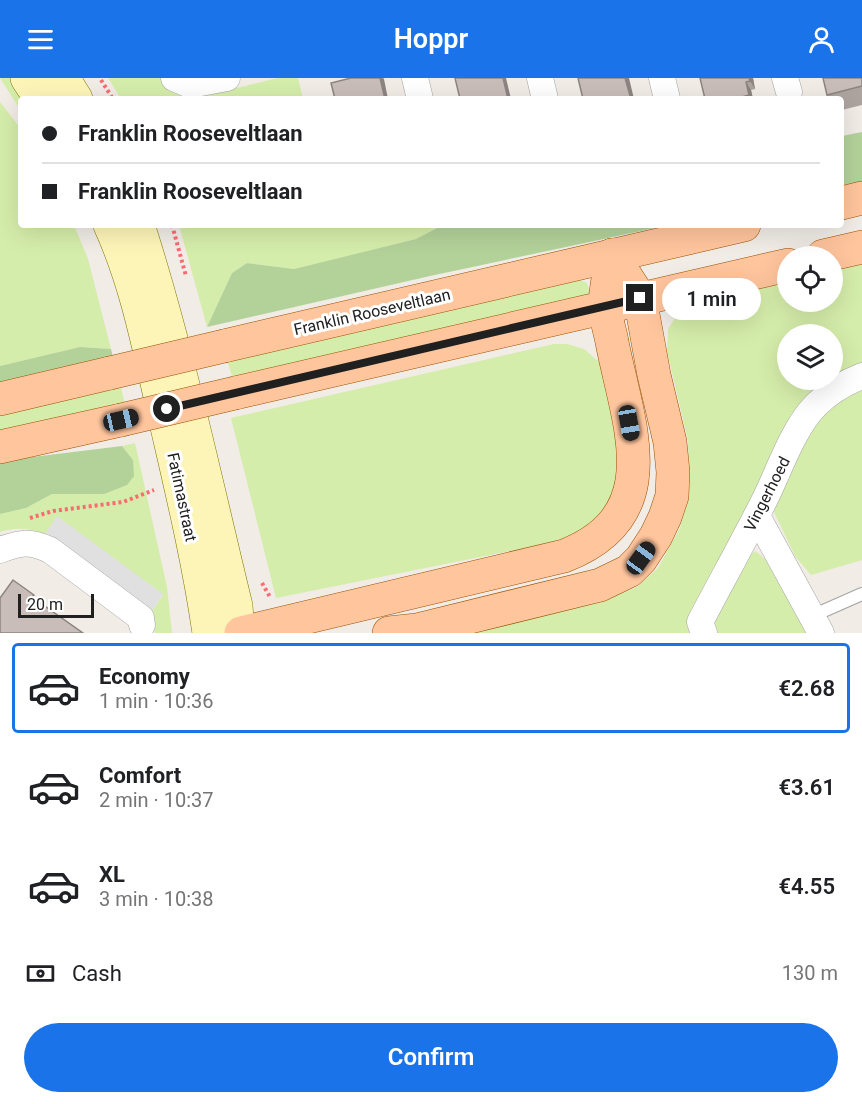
<!DOCTYPE html>
<meta charset="utf-8">
<style>
body{margin:0;font-family:Roboto,sans-serif;background:#f6f6f6;color:#202124;height:100vh;display:flex;flex-direction:column;font-size:22px;white-space:nowrap}
*{box-sizing:border-box;margin:0}
p{font-size:20px;color:#757577}
.icon{flex:none;width:33px;height:33px;fill:none;stroke:currentColor;stroke-width:2;stroke-linecap:round;stroke-linejoin:round}
.map{position:relative;height:555px;overflow:hidden}
.sheet{display:flex;flex-direction:column;background:#fff;flex:1}
.sheet>*{flex:none}
.top-card{position:absolute;left:18px;top:18px;width:826px;height:132px;border-radius:6px;box-shadow:0 6px 24px #0002;display:grid;align-content:center;height:132px;padding:0 24px;background:#fff}
.tools{position:absolute;left:777px;top:168px;display:grid;gap:12px}
.tools a{display:grid;place-items:center;width:66px;height:66px;border-radius:50%;background:#fff;box-shadow:0 6px 24px #0002;font-size:30px}
.scale{position:absolute;left:18px;bottom:15px;width:76px;box-sizing:border-box;padding-left:6px;border:3px solid #202020;border-top:0;font-size:16px;line-height:21px;white-space:nowrap;color:#202020;-webkit-text-stroke:4px #fff;paint-order:stroke}
.end{position:absolute;width:27px;height:27px;margin:-14px;border:8px solid #202020;background:#fff;box-shadow:0 0 0 3px #fff}
.from{border-radius:50%}
.bubble{position:absolute;height:42px;border-radius:21px;background:#fff;box-shadow:0 6px 24px #0002;font-size:20px;font-weight:600;line-height:42px;text-align:center}
.car{position:absolute;width:18px;height:36px;margin:-18px -9px;border-radius:8px;box-shadow:0 0 4px 2px #0007;background:linear-gradient(#222 24%,#8ab4d8 0 40%,#222 0 76%,#8ab4d8 0 86%,#222 0)}
.top-card b{display:flex;align-items:center;gap:21px;height:57px;font-size:22px}
.top-card b+b{border-top:2px solid #e0e0e0}
.top-card i{width:15px;height:15px;background:#202124}
ul{padding:10px 0 0;list-style:none}
li{display:flex;align-items:center;gap:18px;height:90px;margin:0 12px 9px;padding:0 12px;border:3px solid transparent;border-radius:6px}
li div{flex:1}
li b{display:block;font-size:22px}
li em{font-style:normal;font-weight:600}
li.active{border-color:#1a73e8}
li>.icon{width:54px;height:54px;stroke-width:1.5}
.pay{display:flex;align-items:center;gap:15px;height:66px;padding:0 24px;font-size:22px}
.pay p{margin-inline-start:auto}
.primary-button{display:flex;gap:12px;margin-top:auto;padding:12px 24px}
.primary-button a{flex:1;height:69px;border-radius:36px;background:#1a73e8;color:#fff;font-size:24px;font-weight:600;line-height:69px;text-align:center}
header{display:flex;justify-content:space-between;align-items:center;height:78px;padding:0 24px;background:#1a73e8;color:#fff;font-size:27px;font-weight:600}
.map>svg:first-child{display:block}
.grass{fill:#d5edaa}
.forest{fill:#b3d299}
.parking{fill:#e0e0e0}
.lines{fill:none;stroke-linecap:round;stroke-linejoin:round}
.lane-casing{stroke:#a4a4a4;stroke-width:14}
.street-casing{stroke:#a4a4a4;stroke-width:27}
.secondary-casing{stroke:#7e7800;stroke-width:34}
.primary-casing{stroke:#9c5000;stroke-width:34}
.path{stroke:#ff6971;stroke-width:4;stroke-dasharray:3 3;stroke-linecap:butt}
.lane{stroke:#fff;stroke-width:12}
.street{stroke:#fff;stroke-width:26}
.secondary{stroke:#fdf5b8;stroke-width:33}
.primary{stroke:#ffc59d;stroke-width:33}
.primary-bridge-casing{stroke:#9c5000;stroke-width:34;stroke-linecap:butt}
.primary-bridge{stroke:#ffc59d;stroke-width:33}
.wall{fill:#ada39f}
.shaded-wall{fill:#8d8482}
.building{fill:#c9bdb9;stroke:#8d8482;stroke-width:1.5}
.route{stroke:#202020;stroke-width:8}
.labels{text-anchor:middle;dominant-baseline:central;stroke-width:6;stroke-linejoin:round;paint-order:stroke}
.street-label{font-size:16px;fill:#202020;stroke:#fff}
</style>
<header><svg class="icon" aria-label="menu" viewBox="0 0 24 24"><path d="M4 6h16M4 12h16M4 18h16"/></svg>Hoppr<svg class="icon" aria-label="person" viewBox="0 0 24 24"><circle cx="12" cy="8" r="4"/><path d="M4 21q1-7 8-7t8 7"/></svg></header>
<div class="map">
<svg width="862" height="555" viewBox="0 0 862 555">
<rect width="100%" height="100%" fill="#f1ece6"/>
<g class="grass">
<polygon points="0,0 12,0 29,21 21,21 21,33"/>
<polygon points="108,0 162,0 193,17 225,13 277,0 298,0 303,21 121,21"/>
<polygon points="0,24 21,51 21,147 74,147 88,181 111,271 80,269 0,288"/>
<polygon points="179,147 443,147 416,161 294,191 247,185 232,195 207,249"/>
<polygon points="862,174 862,290 833,301 832,256 788,256 788,302 832,302 696,555 475,555 606,521 637,509 658,490 680,450 687,424 689,399 688,363 667,273 668,251 685,224 787,192 788,224 832,224 833,181"/>
<polygon points="577,201 587,205 590,216 579,223 233,301 227,282"/>
<polygon points="554,266 567,266 584,271 604,288 614,326 619,419 584,456 540,467 276,520 231,340"/>
<polygon points="862,305 862,482 811,497 795,478 774,434 777,415 818,336"/>
<polygon points="120,306 125,326 0,355 0,334"/>
<path d="M135,365L167,509L172,555H155L154,550L145,543L163,517L57,439L45,456C29,450 16,449 0,454V436L26,430L52,416H103L133,382L122,368Z"/>
<polygon points="755,473 765,481 808,555 715,555 714,546 741,488"/>
</g>
<g class="forest">
<polygon points="862,54 862,106 842,110 842,58"/>
<polygon points="443,147 669,147 430,198 207,249 232,195 247,185 294,191 416,161"/>
<polygon points="80,269 111,271 115,287 0,315 0,288"/>
<polygon points="122,368 133,382 134,398 127,407 104,416 52,416 26,430 0,436 0,383"/>
</g>
<polygon class="parking" points="57,438 163,516 152,533 45,456"/>
<g class="lines">
<g class="lane-casing">
<polyline id="lane" points="812,538 862,516"/>
</g>
<g class="street-casing">
<g id="street">
<polyline points="174,0 190,7 227,0"/>
<polyline points="415,0 420,21"/>
<polyline points="540,0 545,21"/>
<polyline points="662,0 667,21"/>
<polyline points="785,0 789,14"/>
<polyline points="757,438 821,555"/>
<path d="M0,472C21,464 29,463 50,472L141,540L142,547"/>
<path d="M704,555L700,544C722,502 745,461 766,419C780,390 794,349 816,327C830,313 844,305 862,298"/>
</g>
</g>
<g class="secondary-casing">
<g id="secondary">
<polyline points="27,0 41,21"/>
<polyline points="63,0 76,21"/>
<path d="M110,147C136,204 148,266 162,327C179,402 198,478 209,555"/>
<path d="M138,147C178,272 205,401 236,528L238,555"/>
</g>
</g>
<g class="primary-casing">
<g id="primary">
<polyline points="842,125 862,120"/>
<polyline points="823,178 862,169"/>
<polyline points="224,268 744,147"/>
<polyline points="235,315 788,187"/>
<polyline points="0,321 110,295"/>
<polyline points="0,369 121,342"/>
<path d="M241,555L564,478C669,437 628,347 612,264C610,252 605,239 605,228C605,211 610,194 612,177"/>
<polyline points="389,555 417,552 600,507 629,493 641,481 656,458 665,439 672,418 673,394 670,364 654,297 640,220 612,177"/>
</g>
</g>
<g class="path">
<polyline points="101,2 113,21"/>
<polyline points="172,147 186,198"/>
<polyline points="30,440 53,433 123,424 154,412"/>
<polyline points="262,505 270,519"/>
</g>
<use href="#lane" class="lane"/>
<use href="#street" class="street"/>
<use href="#secondary" class="secondary"/>
<use href="#primary" class="primary"/>
<g class="primary-bridge-casing">
<g id="primary-bridge">
<polyline points="110,295 224,268"/>
<polyline points="121,342 235,315"/>
</g>
</g>
<use href="#primary-bridge" class="primary-bridge"/>
</g>
<g class="wall">
<polygon points="753,0 755,11 751,12 753,21 705,21"/>
<polygon points="862,0 862,27 842,32 842,21 830,21 827,17"/>
</g>
<g class="shaded-wall">
<polygon points="380,0 383,0 384,1 388,21 385,21"/>
<polygon points="503,0 506,0 511,21 508,21"/>
<polygon points="625,0 629,0 634,21 631,21"/>
<polygon points="749,0 753,0 755,11 750,3"/>
<polygon points="746,4 751,12 753,21 751,21 749,17"/>
</g>
<g class="building">
<polygon points="351,0 380,0 385,21 335,21 331,5"/>
<polygon points="455,0 503,0 508,21 460,21"/>
<polygon points="578,0 625,0 631,21 583,21"/>
<polygon points="700,0 749,0 750,3 746,4 749,17 735,21 705,21"/>
<polygon points="823,0 862,0 862,8 827,17"/>
<polygon points="13,502 34,517 32,519 83,555 0,555 0,520"/>
</g>
<g class="lines">
<polyline class="route" points="167,331 640,220"/>
</g>
<g class="labels">
<g class="street-label">
<text transform="translate(372 234) rotate(-13)">Franklin Rooseveltlaan</text>
<text transform="translate(767 416) rotate(-63)">Vingerhoed</text>
<text transform="translate(182 419) rotate(78)">Fatimastraat</text>
</g>
</g>
</svg>
<div class="tools">
<a><svg class="icon" aria-label="locate" viewBox="0 0 24 24"><circle cx="12" cy="12" r="6"/><path d="M12 2v4M12 18v4M2 12h4M18 12h4"/></svg></a>
<a><svg class="icon" aria-label="layers" viewBox="0 0 24 24"><path d="M12 4l9 5-9 5-9-5zM3 14l9 5 9-5"/></svg></a>
</div>
<div class="scale">20 m</div>
<i class="end from" style="left:167px;top:331px"></i>
<i class="end" style="left:640px;top:220px"></i>
<div class="bubble" style="left:662px;top:200px;width:99px">1 min</div>
<i class="car" style="left:121px;top:342px;rotate:77deg"></i>
<i class="car" style="left:629px;top:345px;rotate:170deg"></i>
<i class="car" style="left:641px;top:480px;rotate:36deg"></i>
<div class="top-card">
<b><i class="from"></i>Franklin Rooseveltlaan</b>
<b><i></i>Franklin Rooseveltlaan</b>
</div>
</div>
<section class="sheet">
<ul>
<li class="active"><svg class="icon" aria-label="car" viewBox="0 0 24 24"><path d="M5 17H2v-5l4-1 3-4h7l3 4 3 1v5h-3M9 17h6M6 11h13"/><circle cx="7" cy="17" r="2"/><circle cx="17" cy="17" r="2"/></svg><div><b>Economy</b><p>1 min · 10:36</p></div><em>€2.68</em></li>
<li><svg class="icon" aria-label="car" viewBox="0 0 24 24"><path d="M5 17H2v-5l4-1 3-4h7l3 4 3 1v5h-3M9 17h6M6 11h13"/><circle cx="7" cy="17" r="2"/><circle cx="17" cy="17" r="2"/></svg><div><b>Comfort</b><p>2 min · 10:37</p></div><em>€3.61</em></li>
<li><svg class="icon" aria-label="car" viewBox="0 0 24 24"><path d="M5 17H2v-5l4-1 3-4h7l3 4 3 1v5h-3M9 17h6M6 11h13"/><circle cx="7" cy="17" r="2"/><circle cx="17" cy="17" r="2"/></svg><div><b>XL</b><p>3 min · 10:38</p></div><em>€4.55</em></li>
</ul>
<div class="pay"><svg class="icon" aria-label="cash" viewBox="0 0 24 24"><path d="M3 7h18v10H3z"/><circle cx="12" cy="12" r="2"/></svg>Cash<p>130 m</p></div>
<div class="primary-button"><a>Confirm</a></div>
</section>
